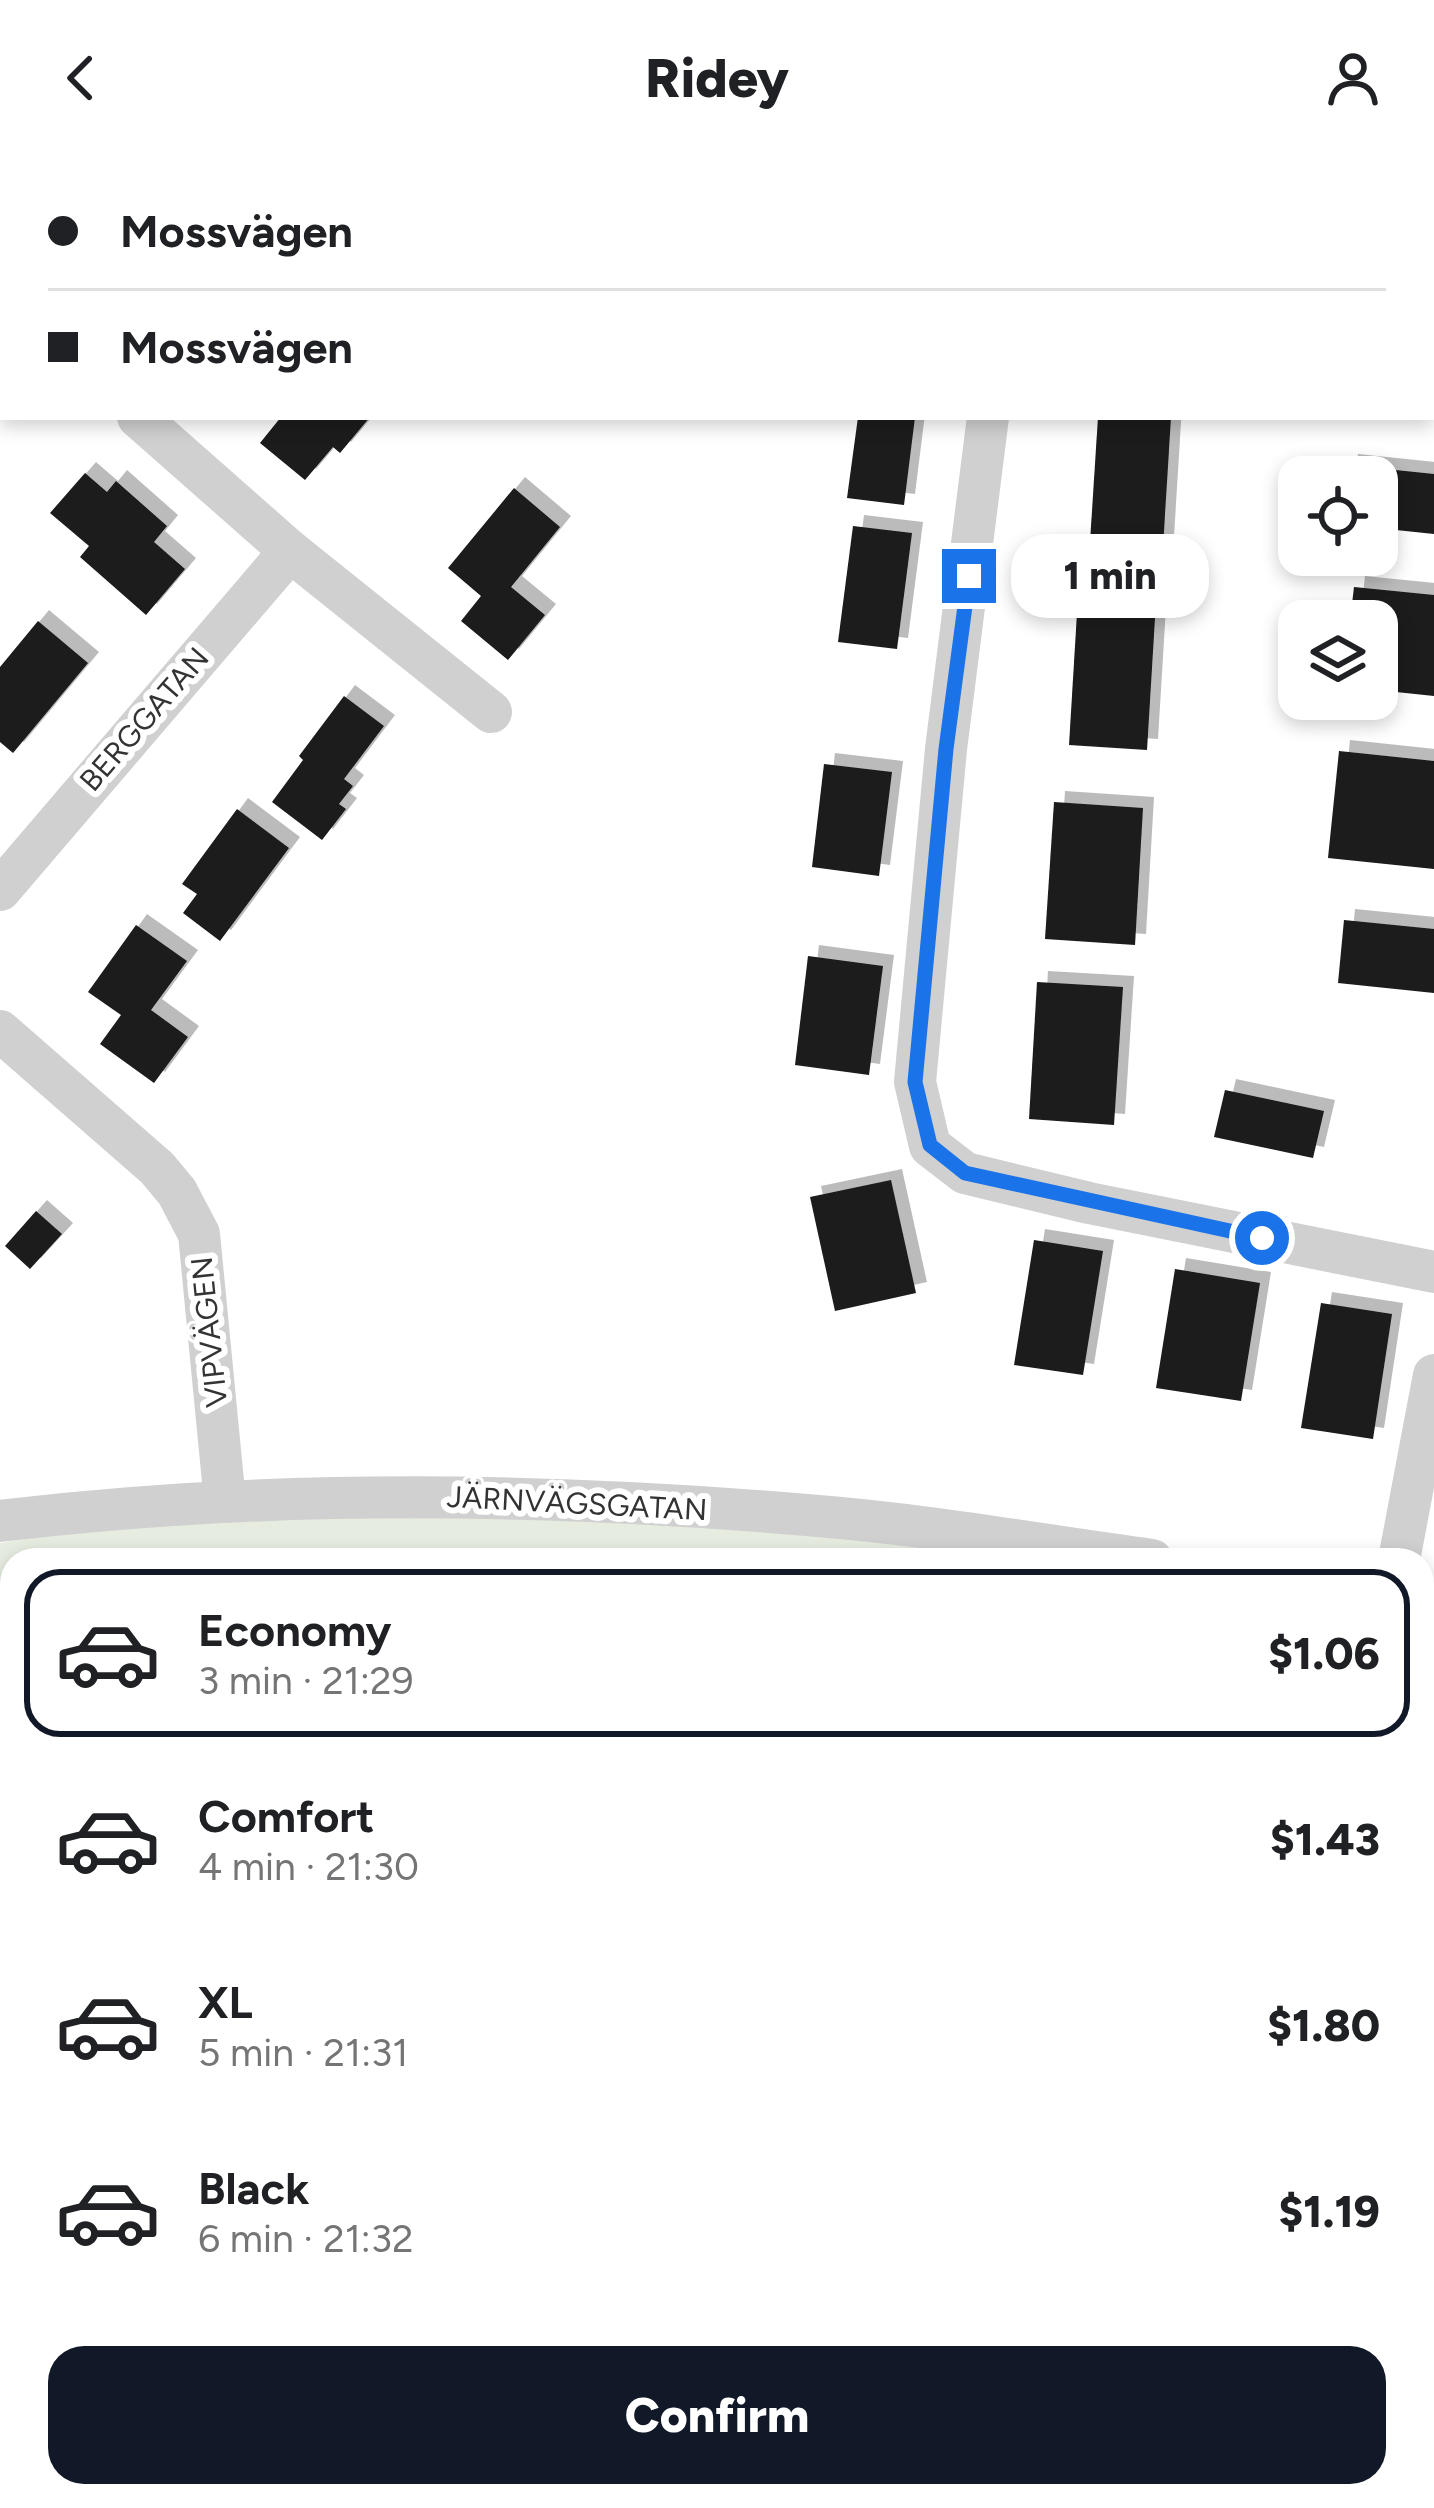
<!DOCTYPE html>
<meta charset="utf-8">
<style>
body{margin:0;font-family:Figtree,sans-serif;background:#f6f6f6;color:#202124;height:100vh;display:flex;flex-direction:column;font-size:45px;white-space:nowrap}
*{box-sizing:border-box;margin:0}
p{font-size:39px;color:#757577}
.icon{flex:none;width:66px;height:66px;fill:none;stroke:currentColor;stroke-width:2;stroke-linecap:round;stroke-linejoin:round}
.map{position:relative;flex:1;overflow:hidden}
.details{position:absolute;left:0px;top:1392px;width:1434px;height:960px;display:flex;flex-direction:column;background:#fff;border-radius:36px 36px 0 0;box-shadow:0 6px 18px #0003}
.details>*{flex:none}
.hud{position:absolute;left:0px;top:0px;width:1434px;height:264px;box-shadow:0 6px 18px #0003;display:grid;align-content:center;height:264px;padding:0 48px;background:#fff}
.fabs{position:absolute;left:1278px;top:300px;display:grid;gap:24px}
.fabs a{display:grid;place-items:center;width:120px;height:120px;border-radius:24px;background:#fff;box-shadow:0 6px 18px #0003;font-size:60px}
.end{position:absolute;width:54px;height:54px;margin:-27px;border:15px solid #1a73e8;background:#fff;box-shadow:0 0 0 6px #fff}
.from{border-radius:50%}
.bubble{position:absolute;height:84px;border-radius:36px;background:#fff;box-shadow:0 6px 18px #0003;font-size:39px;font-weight:800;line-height:84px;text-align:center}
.hud b{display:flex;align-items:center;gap:42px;height:114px;font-size:45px}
.hud b+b{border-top:3px solid #e0e0e0}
.hud i{width:30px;height:30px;background:#202124}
ul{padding:21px 0 0;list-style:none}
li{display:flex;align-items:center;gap:36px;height:168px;margin:0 24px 18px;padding:0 24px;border:6px solid transparent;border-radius:36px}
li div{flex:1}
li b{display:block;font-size:45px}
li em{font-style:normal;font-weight:800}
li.selected{border-color:#111827}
li>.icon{width:108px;height:108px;stroke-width:1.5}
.action{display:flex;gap:24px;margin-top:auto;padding:24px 48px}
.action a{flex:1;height:138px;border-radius:36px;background:#111827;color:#fff;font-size:48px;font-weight:800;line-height:138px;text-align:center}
header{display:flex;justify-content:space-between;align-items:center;height:156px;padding:0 48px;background:#fff;font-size:54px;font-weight:800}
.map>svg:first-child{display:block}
.green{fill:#e6ecdf}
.building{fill:#1a1a1a;filter:url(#shadow)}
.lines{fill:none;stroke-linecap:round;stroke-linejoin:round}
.street{stroke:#d0d0d0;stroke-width:42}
.secondary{stroke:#bdbdbd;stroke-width:60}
.rail-casing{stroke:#888;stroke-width:14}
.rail{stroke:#fff;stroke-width:9;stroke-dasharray:27;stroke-linecap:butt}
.route{stroke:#1a73e8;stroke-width:15}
.labels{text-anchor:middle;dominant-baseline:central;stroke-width:12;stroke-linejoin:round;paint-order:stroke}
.street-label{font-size:30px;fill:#333;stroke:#fff}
</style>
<header><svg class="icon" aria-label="back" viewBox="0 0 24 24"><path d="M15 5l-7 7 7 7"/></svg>Ridey<svg class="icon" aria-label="person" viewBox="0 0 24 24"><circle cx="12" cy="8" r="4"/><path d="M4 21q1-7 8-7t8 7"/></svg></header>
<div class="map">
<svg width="1434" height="2352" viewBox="0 0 1434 2352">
<defs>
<filter id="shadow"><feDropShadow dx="11" dy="-11" stdDeviation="0" flood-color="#0004"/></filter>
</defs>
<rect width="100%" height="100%" fill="#fff"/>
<g class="green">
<polygon points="594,1337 1133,1404 12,1404 12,1969 0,1969 0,1387 255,1347"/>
<polygon points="1422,1456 1434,1458 1434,1960 1422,1959"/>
<polygon points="0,2076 12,2076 12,2340 1422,2340 1422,2092 1434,2094 1434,2352 0,2352"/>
</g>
<g class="building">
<polygon points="281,261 370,261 340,297 333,291 305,324 260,287"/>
<polygon points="858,261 915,261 904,349 847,342"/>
<polygon points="1098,261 1171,261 1163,391 1090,386"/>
<polygon points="1347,309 1434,318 1434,378 1377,372 1377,321 1346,321"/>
<polygon points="85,317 107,336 116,325 167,370 154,386 185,413 146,459 80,401 89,390 50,357"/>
<polygon points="514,332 560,371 511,431 545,459 508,504 461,465 481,440 448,412"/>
<polygon points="853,370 912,377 897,493 838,486"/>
<polygon points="1354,431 1434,439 1434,540 1377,534 1377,465 1350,465"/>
<polygon points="1077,457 1155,462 1147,594 1069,589"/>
<polygon points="38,465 88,507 13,597 0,586 0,511"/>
<polygon points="344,540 384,570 344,623 353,630 339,648 346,653 322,684 272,646 303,604 299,600"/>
<polygon points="1339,595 1434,605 1434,713 1328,702"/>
<polygon points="824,608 892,616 879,720 812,711"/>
<polygon points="1054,646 1143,652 1135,789 1045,783"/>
<polygon points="237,653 289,692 220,785 183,757 197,738 182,728"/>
<polygon points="1344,764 1434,773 1434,837 1338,827"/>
<polygon points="136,769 187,805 151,854 188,881 154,927 100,888 121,859 88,836"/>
<polygon points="808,800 883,810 869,919 795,909"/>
<polygon points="1037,826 1123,831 1114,969 1029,963"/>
<polygon points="1225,934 1324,955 1313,1002 1214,981"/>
<polygon points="891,1024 916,1137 835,1155 810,1041"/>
<polygon points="36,1055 62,1078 30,1113 5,1090"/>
<polygon points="1034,1084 1103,1095 1083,1219 1014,1209"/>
<polygon points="1175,1113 1260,1127 1241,1245 1156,1232"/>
<polygon points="1321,1147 1392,1158 1373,1283 1301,1272"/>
</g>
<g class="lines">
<g class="street">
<polyline points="1431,60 1434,60"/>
<polyline points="0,140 3,143"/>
<polyline points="138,261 290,395 491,556"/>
<polyline points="988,261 946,593 915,926 930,990 965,1017 1089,1047 1434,1116"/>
<polyline points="0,734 290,395"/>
<polyline points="0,875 157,1012 177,1036 199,1078 225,1346"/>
<path d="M0,1365C272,1332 546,1336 818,1360C930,1369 1041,1389 1152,1404"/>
<polyline points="1399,1404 1434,1219"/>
<polyline points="1422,1457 1434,1459"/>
</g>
<g class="secondary">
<polyline points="0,1990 12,1990"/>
<polyline points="1422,2021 1434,2022"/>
</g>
<g class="rail-casing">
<g id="rail">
<polyline points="0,1520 12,1518"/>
<polyline points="1422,1569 1434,1572"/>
<polyline points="1422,1707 1434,1709"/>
<polyline points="0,1961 12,1953"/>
</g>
</g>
<use href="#rail" class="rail"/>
</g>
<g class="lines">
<polyline class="route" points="969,420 946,593 915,926 930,989 965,1017 1262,1082"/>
</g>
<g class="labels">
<g class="street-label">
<text transform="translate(144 563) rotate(-49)">BERGGATAN</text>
<text transform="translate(209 1176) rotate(-96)">VIPVÄGEN</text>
<text transform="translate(577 1347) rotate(3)">JÄRNVÄGSGATAN</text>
</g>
</g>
</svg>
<div class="fabs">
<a><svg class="icon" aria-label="locate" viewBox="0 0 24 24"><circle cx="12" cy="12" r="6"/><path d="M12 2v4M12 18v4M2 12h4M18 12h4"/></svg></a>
<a><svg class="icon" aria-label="layers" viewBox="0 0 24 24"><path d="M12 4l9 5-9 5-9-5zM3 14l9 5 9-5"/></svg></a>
</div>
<i class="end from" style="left:1262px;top:1082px"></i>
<i class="end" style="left:969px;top:420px"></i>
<div class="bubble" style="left:1011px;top:378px;width:198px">1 min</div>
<div class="hud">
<b><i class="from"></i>Mossvägen</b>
<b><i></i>Mossvägen</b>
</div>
<section class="details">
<ul>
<li class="selected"><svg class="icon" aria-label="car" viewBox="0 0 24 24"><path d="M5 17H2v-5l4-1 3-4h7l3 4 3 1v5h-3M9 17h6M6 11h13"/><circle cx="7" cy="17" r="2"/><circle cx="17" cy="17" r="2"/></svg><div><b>Economy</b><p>3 min · 21:29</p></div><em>$1.06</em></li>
<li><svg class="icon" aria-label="car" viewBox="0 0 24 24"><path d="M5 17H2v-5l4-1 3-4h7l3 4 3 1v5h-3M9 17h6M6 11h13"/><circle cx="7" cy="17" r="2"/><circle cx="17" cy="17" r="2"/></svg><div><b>Comfort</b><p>4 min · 21:30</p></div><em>$1.43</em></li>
<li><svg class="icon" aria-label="car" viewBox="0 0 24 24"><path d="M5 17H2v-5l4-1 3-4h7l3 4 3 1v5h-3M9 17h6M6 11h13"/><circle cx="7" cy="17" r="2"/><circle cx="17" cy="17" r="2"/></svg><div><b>XL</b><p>5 min · 21:31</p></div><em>$1.80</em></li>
<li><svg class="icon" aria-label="car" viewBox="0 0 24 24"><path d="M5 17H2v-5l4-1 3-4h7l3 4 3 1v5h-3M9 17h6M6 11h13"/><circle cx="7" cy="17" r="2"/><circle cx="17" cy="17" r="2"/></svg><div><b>Black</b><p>6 min · 21:32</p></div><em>$1.19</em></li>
</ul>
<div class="action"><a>Confirm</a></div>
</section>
</div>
